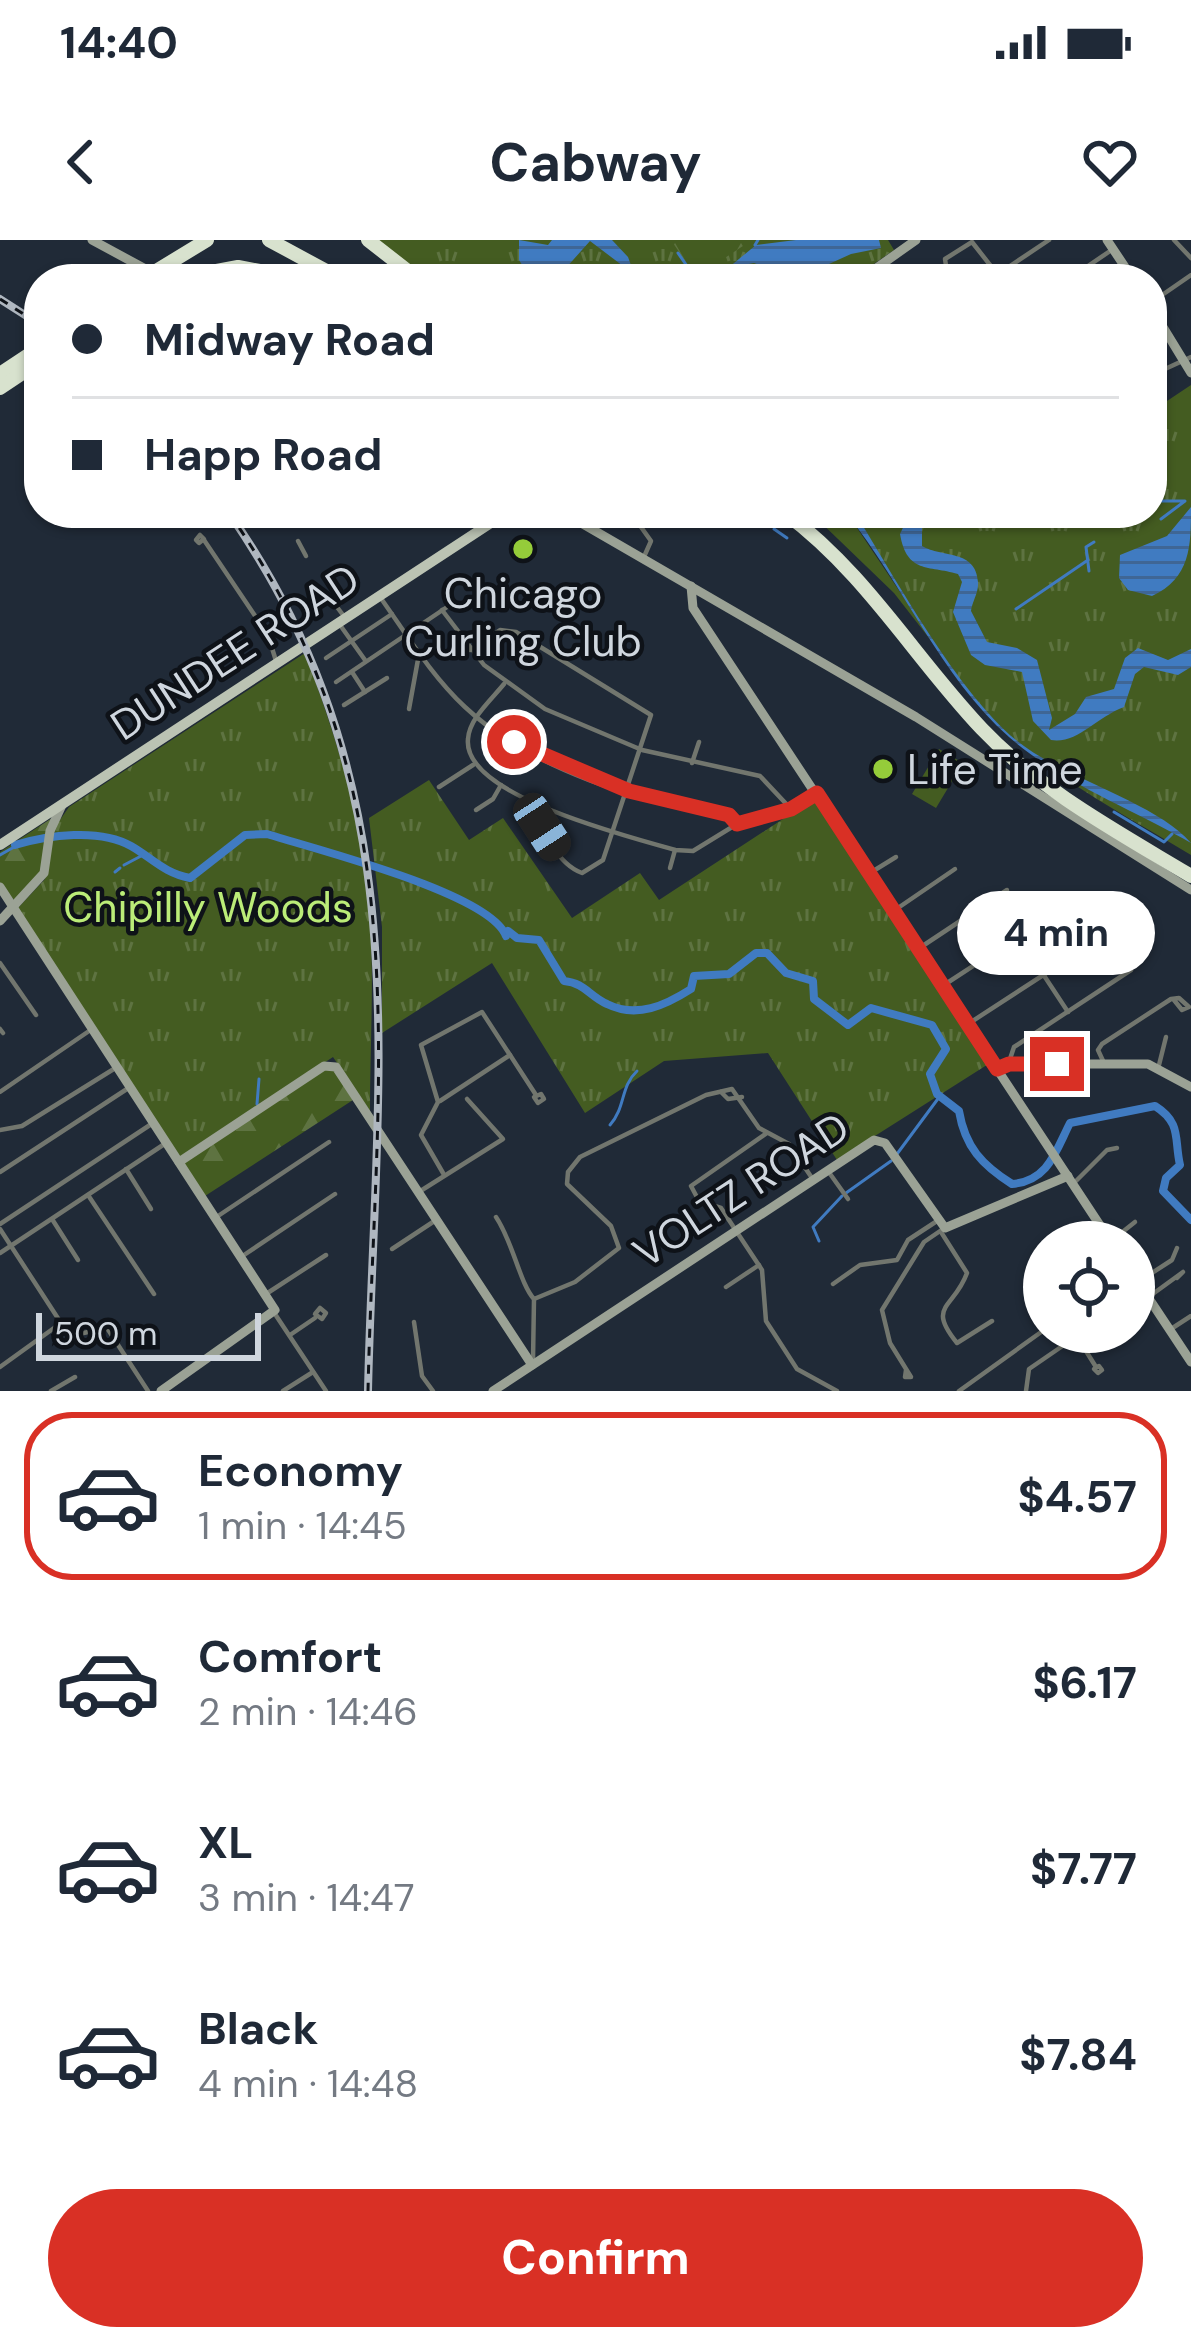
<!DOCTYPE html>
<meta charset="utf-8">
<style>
body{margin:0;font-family:"DM Sans",sans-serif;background:#f6f6f7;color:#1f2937;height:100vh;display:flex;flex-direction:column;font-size:45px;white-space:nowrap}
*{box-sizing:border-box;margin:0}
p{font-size:39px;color:#747a83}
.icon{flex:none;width:66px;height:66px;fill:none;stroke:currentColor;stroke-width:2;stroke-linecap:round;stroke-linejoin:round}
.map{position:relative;height:1151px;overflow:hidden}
.panel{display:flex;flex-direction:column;background:#fff;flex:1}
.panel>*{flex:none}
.banner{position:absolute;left:24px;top:24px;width:1143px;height:264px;border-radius:48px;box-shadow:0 3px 9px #0004;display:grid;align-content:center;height:264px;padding:0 48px;background:#fff}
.fabs{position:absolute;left:1023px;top:981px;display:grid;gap:24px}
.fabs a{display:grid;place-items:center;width:132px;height:132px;border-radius:50%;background:#fff;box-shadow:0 3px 9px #0004;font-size:60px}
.scale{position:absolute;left:36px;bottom:30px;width:225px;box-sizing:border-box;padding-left:12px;border:6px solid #cfd6de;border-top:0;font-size:33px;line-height:42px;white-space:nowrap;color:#cfd6de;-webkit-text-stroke:9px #0e1218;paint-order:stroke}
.end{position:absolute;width:54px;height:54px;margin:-27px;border:15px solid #d93025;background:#fff;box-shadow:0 0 0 6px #fff}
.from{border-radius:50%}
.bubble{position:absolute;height:84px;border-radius:42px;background:#fff;box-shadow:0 3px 9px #0004;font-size:39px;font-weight:700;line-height:84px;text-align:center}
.car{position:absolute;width:36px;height:72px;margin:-36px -18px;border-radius:15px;box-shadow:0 0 9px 3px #0007;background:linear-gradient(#222 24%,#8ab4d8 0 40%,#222 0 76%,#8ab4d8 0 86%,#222 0)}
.banner b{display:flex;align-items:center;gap:42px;height:114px;font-size:45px}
.banner b+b{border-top:3px solid #e0e1e3}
.banner i{width:30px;height:30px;background:#1f2937}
ul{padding:21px 0 0;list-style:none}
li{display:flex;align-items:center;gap:36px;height:168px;margin:0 24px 18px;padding:0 24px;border:6px solid transparent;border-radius:48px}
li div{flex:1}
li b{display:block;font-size:45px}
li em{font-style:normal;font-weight:700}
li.selected{border-color:#d93025}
li>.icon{width:108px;height:108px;stroke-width:1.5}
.primary-button{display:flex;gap:24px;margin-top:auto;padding:24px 48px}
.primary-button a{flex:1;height:138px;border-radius:72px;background:#d93025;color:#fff;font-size:48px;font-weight:700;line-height:138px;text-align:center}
.status{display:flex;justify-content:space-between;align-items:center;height:84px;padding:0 60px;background:#fff;direction:ltr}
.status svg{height:33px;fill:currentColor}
header{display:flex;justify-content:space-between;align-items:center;height:156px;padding:0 48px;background:#fff;font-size:54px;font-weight:700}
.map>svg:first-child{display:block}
.green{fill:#445c21}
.forest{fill:url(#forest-firs)}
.park{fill:url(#park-tufts)}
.water{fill:url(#water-rules)}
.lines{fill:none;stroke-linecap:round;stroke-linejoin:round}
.stream{stroke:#407bc1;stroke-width:3}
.river{stroke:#407bc1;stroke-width:8}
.street{stroke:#72766e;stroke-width:4.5}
.secondary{stroke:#9ba295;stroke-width:9}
.primary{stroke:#bbc3b3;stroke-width:10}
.highway{stroke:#d8e2ce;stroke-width:14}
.rail-casing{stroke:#afb7c0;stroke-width:8}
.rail{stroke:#0e1218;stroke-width:3;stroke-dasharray:9;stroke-linecap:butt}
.route{stroke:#d93025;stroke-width:15}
.poi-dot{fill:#95cc3a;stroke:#0e1218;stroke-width:4.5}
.labels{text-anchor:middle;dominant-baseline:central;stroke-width:9;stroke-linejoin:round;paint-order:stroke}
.poi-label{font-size:42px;fill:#cfd6de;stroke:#0e1218}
.street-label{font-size:42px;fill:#cfd6de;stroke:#0e1218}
.park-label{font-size:42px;fill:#bbec78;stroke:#0e1218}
</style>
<div class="status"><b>14:40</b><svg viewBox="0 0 49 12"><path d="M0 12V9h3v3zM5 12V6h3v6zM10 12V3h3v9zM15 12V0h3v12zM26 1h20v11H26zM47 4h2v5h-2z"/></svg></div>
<header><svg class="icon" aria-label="back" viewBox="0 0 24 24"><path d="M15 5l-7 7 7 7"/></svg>Cabway<svg class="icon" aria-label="heart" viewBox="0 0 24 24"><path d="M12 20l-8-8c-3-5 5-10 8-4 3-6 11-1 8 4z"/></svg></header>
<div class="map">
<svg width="1191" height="1151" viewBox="0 0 1191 1151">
<defs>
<pattern id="forest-firs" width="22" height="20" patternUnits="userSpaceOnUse" patternTransform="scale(3)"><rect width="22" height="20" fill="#445c21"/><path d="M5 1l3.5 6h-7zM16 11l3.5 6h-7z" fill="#5e7341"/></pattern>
<pattern id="park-tufts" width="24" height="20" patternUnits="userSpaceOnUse" patternTransform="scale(3)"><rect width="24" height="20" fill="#445c21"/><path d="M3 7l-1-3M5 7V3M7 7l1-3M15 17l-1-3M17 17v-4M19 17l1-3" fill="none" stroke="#5e7341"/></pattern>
<pattern id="water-rules" width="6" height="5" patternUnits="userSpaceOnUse" patternTransform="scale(3)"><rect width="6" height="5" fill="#407bc1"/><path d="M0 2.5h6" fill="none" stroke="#3f6695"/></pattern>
</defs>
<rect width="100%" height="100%" fill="#202a37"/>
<g class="green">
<polygon points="811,273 828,273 821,280 837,273 849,276 943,416 894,353"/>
<polygon points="939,509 963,523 936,568 912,554"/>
</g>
<g class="forest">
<polygon points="668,0 796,0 694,39"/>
<polygon points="52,578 40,633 15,661 0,644 0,612"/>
<polygon points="326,829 333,829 353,860 205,956 183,922"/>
</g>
<g class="park">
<polygon points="379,0 671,0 696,37 752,0 888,0 894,10 852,39 424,39"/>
<path d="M1191,145V615C1127,576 1051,537 1001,487C940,427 898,344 852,273H1152V171Z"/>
<path d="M305,413C330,480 352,547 364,619C377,701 370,788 370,871L333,817L179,918L17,669L45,639L53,590L69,567Z"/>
<polygon points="429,540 469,600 503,578 572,678 640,633 659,660 815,558 990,823 837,920 768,813 664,821 585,873 492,723 382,793 382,687 369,578"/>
</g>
<g class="water">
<polygon points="519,0 548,5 552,0 612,0 628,17 636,39 621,39 623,26 590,1 565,29 529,36 519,20"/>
<polygon points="796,0 879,0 881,8 851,14 796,39 754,23 728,28 756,5"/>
<path d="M1191,267C1191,305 1191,338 1152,356L1128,350L1119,338L1120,315L1167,296Z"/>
<path d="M846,273H855C897,341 956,450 1016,500C1062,538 1156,562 1191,603C1138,572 1060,542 1009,497C940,436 904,345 846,273Z"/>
<path d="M910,273H937L922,287V306C942,318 976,309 978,342C979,352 972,362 971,371L987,402L1017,408L1037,420L1052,478L1049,490L1075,474L1086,457L1114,449L1125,418L1138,408L1168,420L1191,409V427L1178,435L1144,427L1135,434L1124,467C1095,478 1078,504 1051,500L1033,481L1022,432L985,425L971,415L953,372L962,342L958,334C928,325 907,334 900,294Z"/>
</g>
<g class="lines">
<g class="stream">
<polyline points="755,5 758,0"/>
<polyline points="678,13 696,39"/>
<polyline points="708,39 727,27"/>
<polyline points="1152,239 1153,238"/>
<polyline points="1152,261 1185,261 1161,279"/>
<polyline points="1128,285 1134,273"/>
<polyline points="774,289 787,298"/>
<polyline points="1089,331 1086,307 1094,302"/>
<polyline points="1016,369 1088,320"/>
<polyline points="1114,572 1164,602 1172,594"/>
<polyline points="0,615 23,602"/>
<polyline points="124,625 143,615"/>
<polyline points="115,632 120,628"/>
<polyline points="257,864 259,839"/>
<path d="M610,885C626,867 620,847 637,831"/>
<polyline points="897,914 940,856"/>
<polyline points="846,953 891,921"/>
<polyline points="819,1001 813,987 842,956"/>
</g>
<path class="river" d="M15,605C48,595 100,588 131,606C152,618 164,633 190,638L245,595L267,594C317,610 490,653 506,696L508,691L517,698L539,700L564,741C585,743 589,756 607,764C637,779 666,765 691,749L694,736L729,734L756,713H767L786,733L813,741L814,759L848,785L871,768L932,785L946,809L930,834L937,854L959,871C965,907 982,925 1012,944C1049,941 1056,910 1070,883L1155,866C1182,883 1174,899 1180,925L1166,938L1163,951L1191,980"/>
<g class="street">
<polyline points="1174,0 1191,18"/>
<polyline points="998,34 1049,0"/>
<polyline points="948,39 945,19 972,2 1001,39"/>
<polyline points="1069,39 1113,9"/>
<polyline points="1152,62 1191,35"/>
<polyline points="1152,135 1191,117"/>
<polyline points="631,273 651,301 643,319"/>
<polygon points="200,295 204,299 199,303 196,300"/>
<polyline points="204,300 268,395 276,421"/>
<polyline points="298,301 306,316"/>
<path d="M380,357C407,395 431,435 465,467C531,529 642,564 729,575L737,584L791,569L816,553"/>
<polyline points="334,363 343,375"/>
<polyline points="442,370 484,425 545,469 642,510 760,536 791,569"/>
<polyline points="340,385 365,420"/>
<path d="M470,410L500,390L516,392L651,475L603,620L582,633C560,625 537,589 542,566"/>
<polyline points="326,418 392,374"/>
<polyline points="352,432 365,452"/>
<polyline points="336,442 453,363 464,365"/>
<path d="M504,444C491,460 469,479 468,499C462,556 631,597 675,610L693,611L737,584"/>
<polyline points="344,465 387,438"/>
<polyline points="409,469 419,414"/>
<polyline points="692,523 699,502"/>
<polyline points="439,547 473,525"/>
<polyline points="476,570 493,559 501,545"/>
<polyline points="670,628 675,610"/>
<polyline points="870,633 896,617"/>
<polyline points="895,670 955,629"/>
<polyline points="1018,696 1068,772"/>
<polyline points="918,709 1007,650"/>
<polyline points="0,723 36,775"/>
<polyline points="944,745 1045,679"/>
<polyline points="968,784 1088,706"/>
<polyline points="0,789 3,793"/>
<polyline points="1009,822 1014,807 1131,730"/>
<polyline points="1104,823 1098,810 1102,804 1171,759 1179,758 1189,767 1182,770 1174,760"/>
<polyline points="1159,825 1166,797"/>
<polyline points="0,852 92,789"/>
<polyline points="721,852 728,859 742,857"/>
<polygon points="541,854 544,859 538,863 534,857"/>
<polyline points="440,861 510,815"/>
<polyline points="0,890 22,886 117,827"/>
<polyline points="767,893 691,946 699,961 721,968 762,1030 766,1081 797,1129 837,1151"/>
<polyline points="126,929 151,969"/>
<polyline points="828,931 848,959"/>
<polyline points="0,932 130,847"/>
<polyline points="443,933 421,895 438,862 421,805 482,772 536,855"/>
<polyline points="1076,941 1107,910 1117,908"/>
<polyline points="422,950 503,899 467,859"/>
<polyline points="88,955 154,1054"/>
<path d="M496,977C513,1002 520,1044 534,1059"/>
<polyline points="215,978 329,902"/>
<polyline points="52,979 78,1020"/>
<polyline points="0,984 153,883"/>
<polyline points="0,989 61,1083 74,1095 107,1088 148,1151"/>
<path d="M941,992L967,1033C954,1069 926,1065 957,1103L992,1081"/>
<polyline points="1111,1001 1135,982"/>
<polyline points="392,1009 436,980"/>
<polyline points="0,1013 166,903"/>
<polyline points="241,1017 335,954"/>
<polyline points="1138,1042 1172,1020 1177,1008"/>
<polyline points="833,1044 860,1025 897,1020 908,1000 937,981"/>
<polyline points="726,1047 759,1025"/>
<polyline points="1044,1049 1036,1053 1044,1058"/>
<polyline points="266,1054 326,1015"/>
<polyline points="1150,1056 1183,1032 1177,1038"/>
<polygon points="320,1068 326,1073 322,1079 315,1074"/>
<polyline points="275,1074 326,1151"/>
<polyline points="414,1082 422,1136 433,1151"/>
<polyline points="1171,1089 1191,1076"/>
<polyline points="1074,1092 1096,1127"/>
<polyline points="290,1095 315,1078"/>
<polyline points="533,1120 534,1059 575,1042 619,1008 611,986 567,944 568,932 580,917 706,855 732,849 759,888 789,904 814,941"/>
<polygon points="1099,1126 1102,1130 1098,1133 1094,1129"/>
<polyline points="0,1127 61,1083"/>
<polyline points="906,1130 905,1137 911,1137 890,1103 882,1070 924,1002 943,989"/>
<polyline points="51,1151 75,1137"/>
<polyline points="283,1151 313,1132"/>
<polyline points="959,1151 1044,1090"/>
<polyline points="1026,1151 1029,1129 1077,1096"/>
</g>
<g class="secondary">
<polyline points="92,0 164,39"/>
<polyline points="1107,0 1133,39"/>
<polyline points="861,39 916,0"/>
<polyline points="1152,69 1191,133"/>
<polyline points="564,273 916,477 1191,650"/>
<polyline points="691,346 693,368 1111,1002"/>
<polyline points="0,647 275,1070 161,1151"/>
<polyline points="0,681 44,633 50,591 62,565"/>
<polyline points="997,829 1009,824 1148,824 1191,847"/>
<polyline points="179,922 324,826 336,827 532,1125"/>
<polyline points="1134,1036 1191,1122"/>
<polyline points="493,1151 874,900 885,903 945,988 1068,936"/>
</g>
<polyline class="primary" points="0,605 506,273"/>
<g class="highway">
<polyline points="269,0 341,39"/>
<polyline points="368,0 418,39"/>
<polyline points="143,39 207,0"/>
<polyline points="174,39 238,27 303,39"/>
<polyline points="0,134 39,108"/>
<polyline points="0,148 39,122"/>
<path d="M785,273C866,333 914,417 982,489C1041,551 1118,592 1191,636"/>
</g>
<g class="rail-casing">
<g id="rail">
<polyline points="0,59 39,84"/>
<path d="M229,273C424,551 375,832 368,1151"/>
</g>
</g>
<use href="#rail" class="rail"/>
</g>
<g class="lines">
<polyline class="route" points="514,502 629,551 729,575 737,584 791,569 817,553 997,829 1009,824 1057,824"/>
</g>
<g class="poi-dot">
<circle cx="523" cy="309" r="12"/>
<circle cx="883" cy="529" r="12"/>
</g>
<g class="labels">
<g class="poi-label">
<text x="523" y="353">Chicago<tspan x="523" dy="48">Curling Club</tspan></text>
<text x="907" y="529" text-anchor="start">Life Time</text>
</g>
<g class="street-label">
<text transform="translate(235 412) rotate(-33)">DUNDEE ROAD</text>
<text transform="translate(741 950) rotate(-33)">VOLTZ ROAD</text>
</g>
<g class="park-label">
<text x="208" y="667">Chipilly Woods</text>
</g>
</g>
</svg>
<div class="fabs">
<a><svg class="icon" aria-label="locate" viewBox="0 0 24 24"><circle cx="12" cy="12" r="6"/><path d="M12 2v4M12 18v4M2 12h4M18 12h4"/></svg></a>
</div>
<div class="scale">500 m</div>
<i class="end from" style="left:514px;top:502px"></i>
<i class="end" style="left:1057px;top:824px"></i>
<div class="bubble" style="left:957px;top:651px;width:198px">4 min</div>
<i class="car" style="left:542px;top:587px;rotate:147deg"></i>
<div class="banner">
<b><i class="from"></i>Midway Road</b>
<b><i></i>Happ Road</b>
</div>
</div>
<section class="panel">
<ul>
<li class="selected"><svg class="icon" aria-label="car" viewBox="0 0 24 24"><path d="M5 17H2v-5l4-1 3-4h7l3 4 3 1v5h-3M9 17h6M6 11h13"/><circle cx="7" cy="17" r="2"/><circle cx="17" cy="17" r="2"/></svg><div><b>Economy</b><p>1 min · 14:45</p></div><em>$4.57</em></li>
<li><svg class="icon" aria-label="car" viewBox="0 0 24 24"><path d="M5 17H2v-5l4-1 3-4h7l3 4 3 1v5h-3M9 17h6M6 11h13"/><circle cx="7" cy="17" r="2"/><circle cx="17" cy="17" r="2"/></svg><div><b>Comfort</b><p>2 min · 14:46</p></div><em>$6.17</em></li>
<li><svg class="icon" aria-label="car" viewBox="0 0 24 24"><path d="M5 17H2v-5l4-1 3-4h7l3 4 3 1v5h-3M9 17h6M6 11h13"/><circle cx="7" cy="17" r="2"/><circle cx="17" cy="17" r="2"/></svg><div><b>XL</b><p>3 min · 14:47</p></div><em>$7.77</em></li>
<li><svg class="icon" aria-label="car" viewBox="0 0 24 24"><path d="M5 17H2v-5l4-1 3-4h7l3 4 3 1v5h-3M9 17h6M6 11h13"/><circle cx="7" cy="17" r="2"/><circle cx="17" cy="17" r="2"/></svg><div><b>Black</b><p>4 min · 14:48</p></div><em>$7.84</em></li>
</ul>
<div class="primary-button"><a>Confirm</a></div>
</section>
